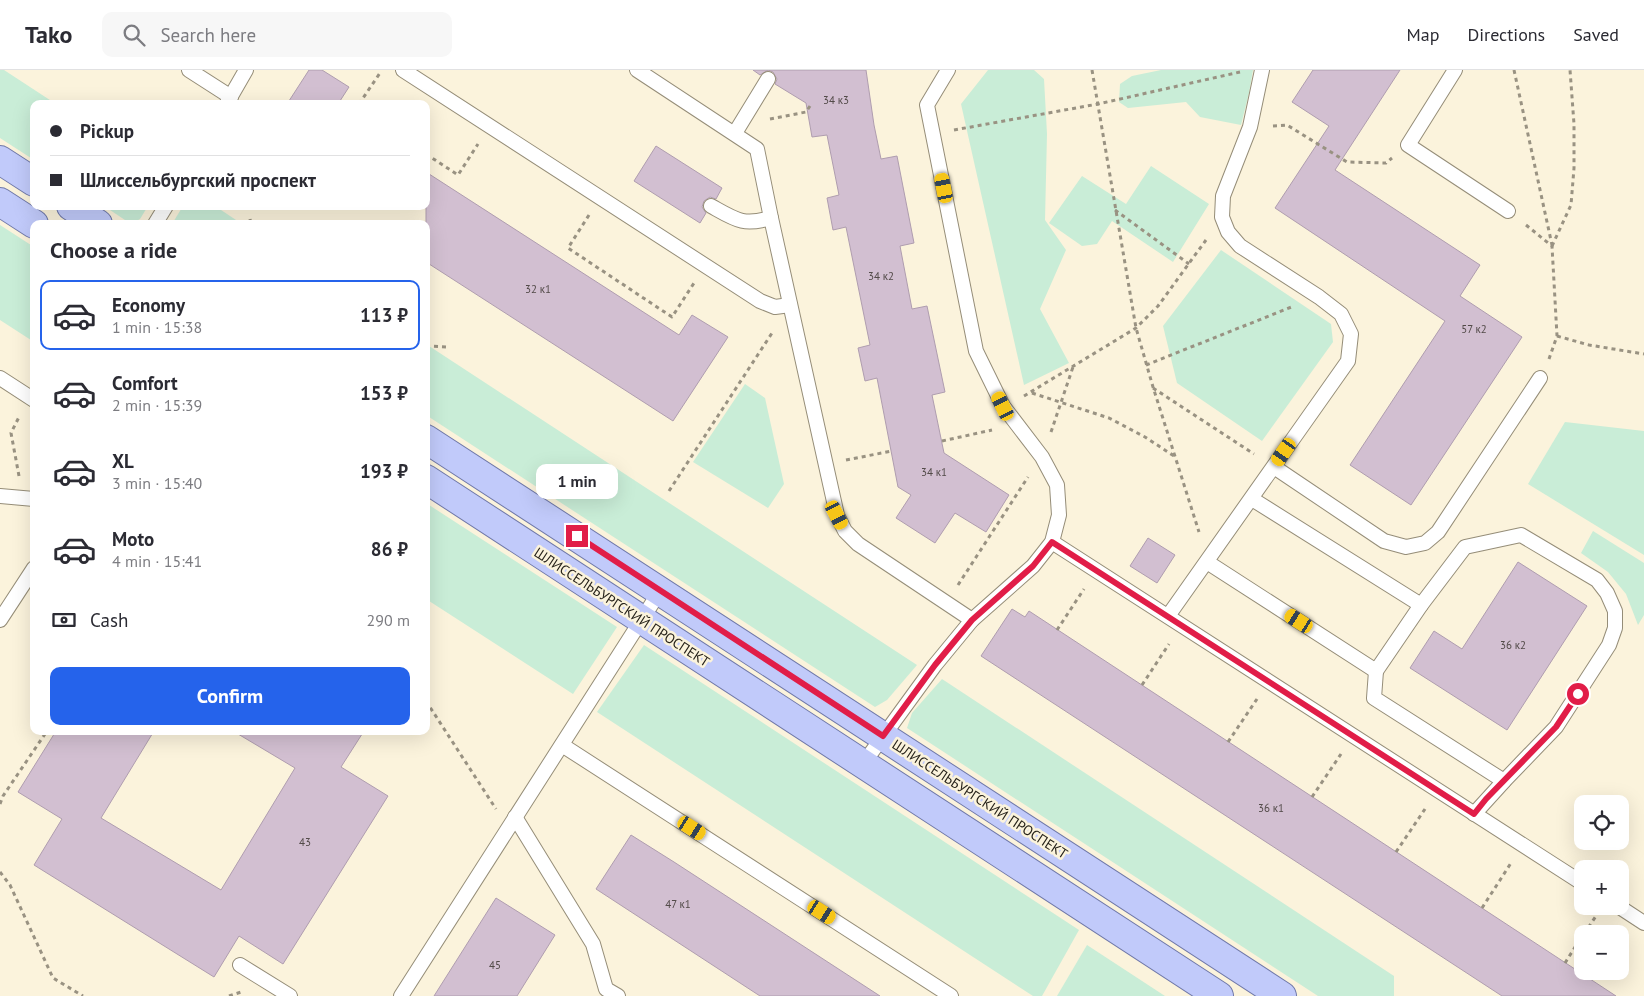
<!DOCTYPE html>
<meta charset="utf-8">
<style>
body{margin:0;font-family:"PT Sans",sans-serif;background:#f7f7f7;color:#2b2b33;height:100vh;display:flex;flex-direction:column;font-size:19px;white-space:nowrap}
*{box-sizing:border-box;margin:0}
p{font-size:16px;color:#7c7c81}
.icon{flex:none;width:28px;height:28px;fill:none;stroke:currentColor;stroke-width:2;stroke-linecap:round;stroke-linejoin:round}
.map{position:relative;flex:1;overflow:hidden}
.details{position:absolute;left:30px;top:150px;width:400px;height:515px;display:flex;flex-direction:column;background:#fff;border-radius:10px;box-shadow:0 5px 20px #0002}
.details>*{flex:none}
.hud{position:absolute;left:30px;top:30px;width:400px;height:110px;border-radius:10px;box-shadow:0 5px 20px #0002;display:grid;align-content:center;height:110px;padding:0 20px;background:#fff}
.tools{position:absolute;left:1574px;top:725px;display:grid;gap:10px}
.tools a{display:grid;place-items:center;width:55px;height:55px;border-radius:10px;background:#fff;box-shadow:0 5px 20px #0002;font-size:25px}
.end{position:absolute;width:22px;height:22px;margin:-11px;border:6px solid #e11d48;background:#fff;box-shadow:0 0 0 2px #fff}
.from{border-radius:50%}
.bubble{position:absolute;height:35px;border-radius:10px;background:#fff;box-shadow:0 5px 20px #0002;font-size:16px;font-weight:700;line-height:35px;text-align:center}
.car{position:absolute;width:15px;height:30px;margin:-15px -8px;border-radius:6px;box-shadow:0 0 4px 1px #0007;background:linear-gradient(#f5c518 24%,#345 0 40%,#f5c518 0 76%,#345 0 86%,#f5c518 0)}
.hud b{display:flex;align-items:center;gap:18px;height:48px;font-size:19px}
.hud b+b{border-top:1px solid #e1e1e2}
.hud i{width:12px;height:12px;background:#2b2b33}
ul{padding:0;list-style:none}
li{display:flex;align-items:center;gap:15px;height:70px;margin:0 10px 8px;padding:0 10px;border:2px solid transparent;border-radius:10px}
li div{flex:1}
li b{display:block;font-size:19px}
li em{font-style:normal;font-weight:700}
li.active{border-color:#2563eb}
li>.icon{width:45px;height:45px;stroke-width:1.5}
h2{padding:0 20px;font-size:22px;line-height:60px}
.pay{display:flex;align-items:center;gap:12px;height:55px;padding:0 20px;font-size:19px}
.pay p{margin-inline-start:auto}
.cta{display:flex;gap:10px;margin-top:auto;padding:10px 20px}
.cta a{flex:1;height:58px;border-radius:10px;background:#2563eb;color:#fff;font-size:20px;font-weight:700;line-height:58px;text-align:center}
header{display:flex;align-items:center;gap:30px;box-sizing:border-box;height:70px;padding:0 25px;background:#fff;border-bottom:1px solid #e1e1e2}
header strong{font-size:24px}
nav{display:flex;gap:28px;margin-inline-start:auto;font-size:18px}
.search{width:350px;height:45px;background:#f7f7f7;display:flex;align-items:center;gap:12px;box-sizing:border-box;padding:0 18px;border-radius:10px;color:#7c7c81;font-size:19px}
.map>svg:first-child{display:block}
.green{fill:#c9edd7}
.building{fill:#d2bfd1;stroke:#af9daf}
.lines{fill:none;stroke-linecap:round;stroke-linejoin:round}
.lane-casing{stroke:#958d78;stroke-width:16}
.primary-casing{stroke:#7079a9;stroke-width:30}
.path{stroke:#999282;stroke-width:3;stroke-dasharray:4 4;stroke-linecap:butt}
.lane{stroke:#fff;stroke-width:14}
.primary{stroke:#c1cafa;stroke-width:28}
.route{stroke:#e11d48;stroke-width:6}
.labels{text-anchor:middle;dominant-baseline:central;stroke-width:5;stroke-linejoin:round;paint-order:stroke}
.number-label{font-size:11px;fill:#524a48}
.street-label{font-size:14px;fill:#27231b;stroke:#fbf3dc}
</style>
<header>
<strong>Tako</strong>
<div class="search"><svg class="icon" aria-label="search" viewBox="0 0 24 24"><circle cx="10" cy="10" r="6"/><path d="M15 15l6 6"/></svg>Search here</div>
<nav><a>Map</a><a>Directions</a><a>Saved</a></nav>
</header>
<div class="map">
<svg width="1644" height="926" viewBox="0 0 1644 926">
<rect width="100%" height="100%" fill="#fbf3dc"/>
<g class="green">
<polygon points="0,0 4,0 56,34 34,34 34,90 0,68"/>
<polygon points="988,0 1034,0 1044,9 1047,64 1045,150 1066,180 1040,239 1069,293 1024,315 961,34"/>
<polygon points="1161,0 1253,0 1249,23 1241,55 1200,47 1186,32 1128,38 1119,32 1120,14 1132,6"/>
<polygon points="1151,96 1209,134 1173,192 1112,151 1097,174 1082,176 1049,153 1082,106 1126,134"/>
<polygon points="104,136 148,136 140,149 131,154"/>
<polygon points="183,136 215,136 242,154 172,154"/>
<polygon points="0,155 34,177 34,272 0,250"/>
<polygon points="1221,180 1331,254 1333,272 1262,371 1177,313 1163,256"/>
<polygon points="426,274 917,595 887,630 875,637 426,345"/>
<polygon points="745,314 765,328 784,414 768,438 693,392"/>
<polygon points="1565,352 1644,361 1644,485 1528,414"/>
<polygon points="426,433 617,557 573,624 426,529"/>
<polygon points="1593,461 1644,493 1644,545 1638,555 1626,524 1608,502 1581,483"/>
<polygon points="644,575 1079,860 1042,926 1033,926 597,642"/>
<polygon points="942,609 1394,906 1394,926 1318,926 907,658 912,643"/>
<polygon points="1087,875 1165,926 1057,926"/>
</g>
<g class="building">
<polygon points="309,0 322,0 349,17 338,34 287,34"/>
<polygon points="753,0 866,0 874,55 881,89 897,86 914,173 900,176 912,239 927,236 945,322 932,325 944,383 1009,425 986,462 955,443 935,473 896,448 911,425 898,417 877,308 865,311 858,278 870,275 846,157 833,160 827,128 839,125 827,65 812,67 806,33 775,14 777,9 773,2 768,0 760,5"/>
<polygon points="1313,0 1400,0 1335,100 1480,195 1460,226 1522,267 1411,435 1350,395 1445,251 1275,138 1329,56 1292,32"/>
<polygon points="656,76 722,118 716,129 710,127 704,131 702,137 706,143 700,153 634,111"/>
<polygon points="426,102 679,265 692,245 728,267 673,351 426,192"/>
<polygon points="1148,468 1175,485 1157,513 1130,496"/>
<polygon points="1518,492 1587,536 1507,660 1410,598 1434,561 1462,579"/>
<polygon points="1012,539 1025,547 1029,541 1616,926 1502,926 981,586"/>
<polygon points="56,661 154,661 101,748 221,820 295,698 233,661 364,661 341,697 388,726 283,894 239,866 214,907 34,795 62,749 18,722"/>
<polygon points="631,765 674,792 880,926 760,926 596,819"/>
<polygon points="496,828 555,865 517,926 434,926"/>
</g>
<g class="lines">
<g class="lane-casing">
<g id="lane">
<polyline points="189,0 231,27"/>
<polyline points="403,0 760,231 775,237 790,235"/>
<polyline points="637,0 757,79 771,148 837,445 845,461 858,474 972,550"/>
<polyline points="1455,0 1408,75 1508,141"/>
<polyline points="227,33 246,0"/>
<polyline points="735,63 768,9"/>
<path d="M711,136C736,150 743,156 771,148"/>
<polyline points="155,154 166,136"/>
<polyline points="0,308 34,330"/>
<polyline points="1274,397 1384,471 1406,477 1425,473 1438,462 1540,308"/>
<polyline points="0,426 34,429"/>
<polyline points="1052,472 1582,813"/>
<polyline points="1207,492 1376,601 1421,535 1252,429"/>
<polyline points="1168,546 1348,291 1351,264 1341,244 1319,227 1240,176 1228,162 1222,147 1223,126 1250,57 1262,0"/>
<polyline points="0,550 34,498"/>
<polyline points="1376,601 1374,628 1504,711 1556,657 1609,575 1615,558 1615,541 1607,523 1597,510 1521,465 1465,477 1421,535"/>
<polyline points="562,675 951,926"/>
<polyline points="863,694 935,595 972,550 1033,496 1052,472 1059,445 1057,415 1042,387 1003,336 976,281 927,35 948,0"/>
<polyline points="1474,744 1504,711"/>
<polyline points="515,747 593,874 606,919 618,926"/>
<polyline points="1618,836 1644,853"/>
<polyline points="240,895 290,926"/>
<polyline points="401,926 660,521"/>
</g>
</g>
<g class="primary-casing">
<g id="primary">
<polyline points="0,90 34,112"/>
<polyline points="0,132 34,154"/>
<polyline points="71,136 98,154"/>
<polyline points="426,369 1282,926"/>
<polyline points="426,409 1219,926"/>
</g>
</g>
<g class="path">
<polyline points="1092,0 1136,258 1153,317 1199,462"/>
<polyline points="1514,0 1552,175"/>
<polyline points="359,34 380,3"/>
<polyline points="770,49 806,42 810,36"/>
<polyline points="1273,56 1287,55 1347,92 1386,93 1392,88"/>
<polyline points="954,60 1098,34 1240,2"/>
<polyline points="426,84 458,105 478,74"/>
<polyline points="1115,140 1189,194"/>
<polyline points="589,145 568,178 672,247 694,213"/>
<polyline points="250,149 251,154"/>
<polyline points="1526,155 1552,176 1557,266 1549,289"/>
<polyline points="1552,176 1571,135 1574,98 1574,54 1570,0"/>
<polyline points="1557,266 1589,275 1644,284"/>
<polyline points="426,276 448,277"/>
<polyline points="1146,295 1294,236"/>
<polyline points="1153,318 1254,384"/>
<polyline points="1032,323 1109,348 1145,367 1174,386"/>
<polyline points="1024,326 1136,258 1158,236 1206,170"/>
<polyline points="1051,362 1073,297"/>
<polyline points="942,371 992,360"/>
<polyline points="846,390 892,381"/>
<polyline points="19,406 11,363 19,347"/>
<polyline points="669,421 772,263"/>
<polyline points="958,515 1028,407"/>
<polyline points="1057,560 1084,519"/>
<polyline points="1142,615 1169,574"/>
<polyline points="426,631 496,739"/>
<polyline points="1228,672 1257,629"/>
<polyline points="1312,727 1341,684"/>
<polyline points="0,734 3,726 47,661"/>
<polyline points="1396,782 1425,739"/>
<polyline points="0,802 10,815 53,908 83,926"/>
<polyline points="1482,838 1511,793"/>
<polyline points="1584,864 1598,843"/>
<polyline points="1565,893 1582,866"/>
<polyline points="229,926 241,922"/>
</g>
<use href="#lane" class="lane"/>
<use href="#primary" class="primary"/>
</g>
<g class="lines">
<polyline class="route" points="577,466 883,666 935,595 972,550 1033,496 1052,472 1474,744 1486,729 1556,657 1578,624"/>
</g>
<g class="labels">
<g class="number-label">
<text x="836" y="30">34 к3</text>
<text x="881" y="206">34 к2</text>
<text x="538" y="219">32 к1</text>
<text x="1474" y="259">57 к2</text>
<text x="934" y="402">34 к1</text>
<text x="1513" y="575">36 к2</text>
<text x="1271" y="738">36 к1</text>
<text x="305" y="772">43</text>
<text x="678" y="834">47 к1</text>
<text x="495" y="895">45</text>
</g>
<g class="street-label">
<text transform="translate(622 537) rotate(33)">ШЛИССЕЛЬБУРГСКИЙ ПРОСПЕКТ</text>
<text transform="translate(980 729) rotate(33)">ШЛИССЕЛЬБУРГСКИЙ ПРОСПЕКТ</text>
</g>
</g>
</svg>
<div class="tools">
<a><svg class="icon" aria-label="locate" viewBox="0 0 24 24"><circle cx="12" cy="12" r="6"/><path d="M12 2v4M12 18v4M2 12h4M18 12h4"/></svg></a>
<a>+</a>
<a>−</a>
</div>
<i class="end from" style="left:1578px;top:624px"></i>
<i class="end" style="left:577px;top:466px"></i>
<div class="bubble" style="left:536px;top:394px;width:82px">1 min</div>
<i class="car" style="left:944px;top:118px;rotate:349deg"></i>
<i class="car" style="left:1003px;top:336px;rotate:334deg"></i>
<i class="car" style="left:1284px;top:382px;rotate:215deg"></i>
<i class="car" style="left:837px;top:445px;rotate:153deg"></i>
<i class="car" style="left:1299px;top:551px;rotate:303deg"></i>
<i class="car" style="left:692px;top:758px;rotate:123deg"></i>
<i class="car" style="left:822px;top:842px;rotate:123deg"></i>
<div class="hud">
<b><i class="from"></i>Pickup</b>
<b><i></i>Шлиссельбургский проспект</b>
</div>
<section class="details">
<h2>Choose a ride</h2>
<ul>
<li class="active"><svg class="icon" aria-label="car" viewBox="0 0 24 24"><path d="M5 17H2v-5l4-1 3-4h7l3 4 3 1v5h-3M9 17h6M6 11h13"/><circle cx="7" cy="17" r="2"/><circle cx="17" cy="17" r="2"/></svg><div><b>Economy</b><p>1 min · 15:38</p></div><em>113 ₽</em></li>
<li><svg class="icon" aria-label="car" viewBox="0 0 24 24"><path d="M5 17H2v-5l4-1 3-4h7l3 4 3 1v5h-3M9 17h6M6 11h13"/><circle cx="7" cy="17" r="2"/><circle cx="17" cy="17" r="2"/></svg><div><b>Comfort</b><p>2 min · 15:39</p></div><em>153 ₽</em></li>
<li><svg class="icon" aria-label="car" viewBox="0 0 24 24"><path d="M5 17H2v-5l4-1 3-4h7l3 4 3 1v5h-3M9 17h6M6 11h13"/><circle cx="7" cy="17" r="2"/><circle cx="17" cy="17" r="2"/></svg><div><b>XL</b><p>3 min · 15:40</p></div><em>193 ₽</em></li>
<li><svg class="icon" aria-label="car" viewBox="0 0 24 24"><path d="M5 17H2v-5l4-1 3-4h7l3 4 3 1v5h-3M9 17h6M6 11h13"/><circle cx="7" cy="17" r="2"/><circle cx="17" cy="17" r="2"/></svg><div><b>Moto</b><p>4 min · 15:41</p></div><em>86 ₽</em></li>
</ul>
<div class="pay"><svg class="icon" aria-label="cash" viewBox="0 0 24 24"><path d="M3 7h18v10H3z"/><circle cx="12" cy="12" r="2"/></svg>Cash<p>290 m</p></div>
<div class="cta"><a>Confirm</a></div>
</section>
</div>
